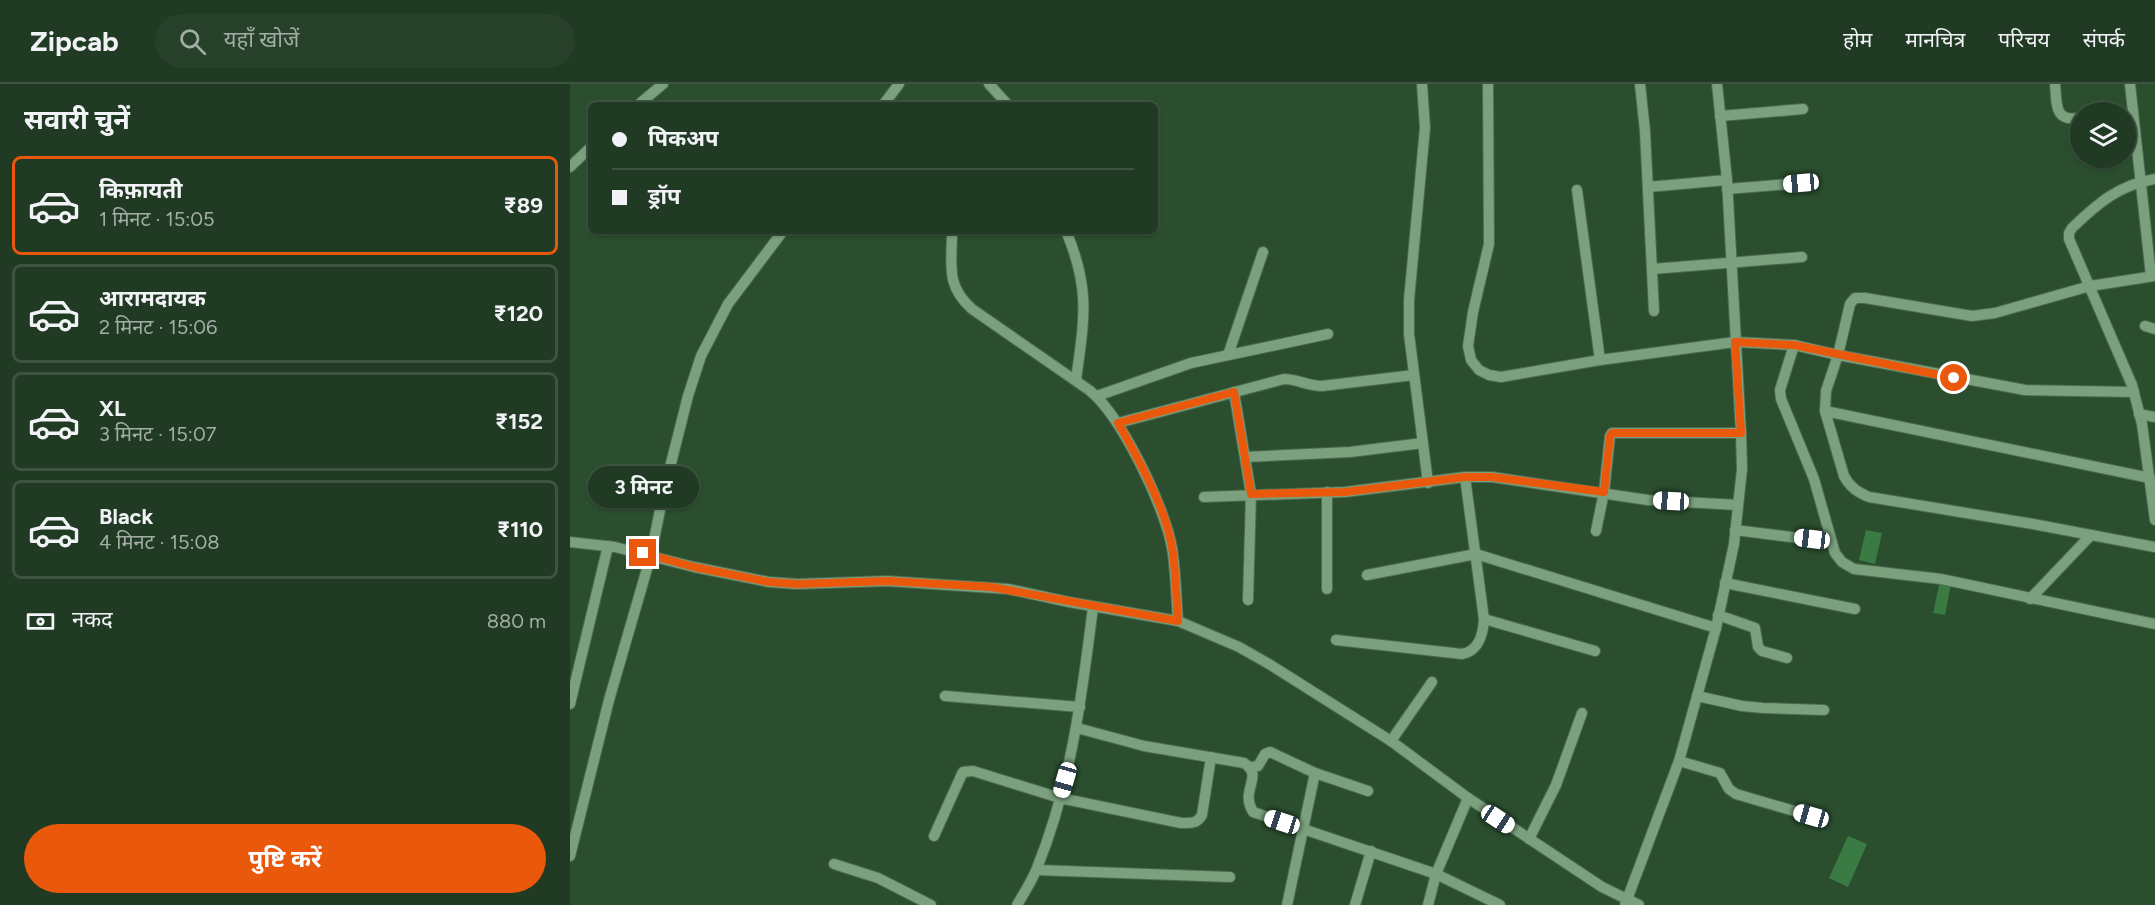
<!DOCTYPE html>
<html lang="hi">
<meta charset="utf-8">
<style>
body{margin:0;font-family:Figtree,"Noto Sans Devanagari",sans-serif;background:#28412b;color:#f1f3f6;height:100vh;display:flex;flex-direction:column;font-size:22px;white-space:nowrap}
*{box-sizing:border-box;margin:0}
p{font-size:20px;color:#a2ada6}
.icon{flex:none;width:33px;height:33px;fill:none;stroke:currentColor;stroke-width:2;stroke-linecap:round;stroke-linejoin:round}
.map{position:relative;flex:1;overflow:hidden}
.panel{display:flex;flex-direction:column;background:#203a23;width:570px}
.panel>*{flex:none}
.guide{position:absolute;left:18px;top:18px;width:570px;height:132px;border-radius:9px;box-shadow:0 2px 4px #0004,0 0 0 2px #3d5441;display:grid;align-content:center;height:132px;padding:0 24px;background:#203a23}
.tools{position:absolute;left:1500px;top:18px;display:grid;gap:12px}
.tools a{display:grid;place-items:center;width:66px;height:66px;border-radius:50%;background:#203a23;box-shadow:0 2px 4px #0004,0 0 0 2px #3d5441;font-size:30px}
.end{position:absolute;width:27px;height:27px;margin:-14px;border:8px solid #ea580c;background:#fff;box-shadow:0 0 0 3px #fff}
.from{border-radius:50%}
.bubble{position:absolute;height:42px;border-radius:21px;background:#203a23;box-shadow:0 2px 4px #0004,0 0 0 2px #3d5441;font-size:20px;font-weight:700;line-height:42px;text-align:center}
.car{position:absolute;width:18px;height:36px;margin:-18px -9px;border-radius:8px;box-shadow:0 0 4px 2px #0007;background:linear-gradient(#fff 24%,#345 0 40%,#fff 0 76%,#345 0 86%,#fff 0)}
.guide b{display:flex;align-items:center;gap:21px;height:57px;font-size:22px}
.guide b+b{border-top:2px solid #3d5441}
.guide i{width:15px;height:15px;background:#f1f3f6}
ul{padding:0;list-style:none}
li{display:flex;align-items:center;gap:18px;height:99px;margin:0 12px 9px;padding:0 12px;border:3px solid #3d5441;border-radius:9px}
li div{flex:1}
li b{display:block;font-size:22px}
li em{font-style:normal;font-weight:700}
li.active{border-color:#ea580c}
li>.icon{width:54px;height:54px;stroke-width:1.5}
h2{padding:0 24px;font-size:27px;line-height:72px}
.pay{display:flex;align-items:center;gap:15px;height:66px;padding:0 24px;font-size:22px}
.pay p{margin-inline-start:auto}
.primary-button{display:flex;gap:12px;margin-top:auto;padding:12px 24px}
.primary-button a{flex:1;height:69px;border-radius:36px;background:#ea580c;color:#fff;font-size:24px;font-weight:700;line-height:69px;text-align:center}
header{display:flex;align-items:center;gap:36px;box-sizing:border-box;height:84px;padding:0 30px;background:#203a23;border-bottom:2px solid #3d5441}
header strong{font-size:28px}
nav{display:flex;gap:33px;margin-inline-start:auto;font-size:21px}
.search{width:420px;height:54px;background:#28412b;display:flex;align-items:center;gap:15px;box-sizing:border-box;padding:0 21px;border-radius:33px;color:#a2ada6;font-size:22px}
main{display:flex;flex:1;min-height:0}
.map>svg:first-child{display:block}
.building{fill:#397b43}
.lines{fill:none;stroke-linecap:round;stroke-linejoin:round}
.minor-casing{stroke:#4c6a50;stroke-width:12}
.minor{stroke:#7aa07e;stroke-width:10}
.route{stroke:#ea580c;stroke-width:8}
</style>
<header>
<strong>Zipcab</strong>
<div class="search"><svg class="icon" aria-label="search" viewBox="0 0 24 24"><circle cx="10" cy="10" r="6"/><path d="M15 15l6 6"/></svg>यहाँ खोजें</div>
<nav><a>होम</a><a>मानचित्र</a><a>परिचय</a><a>संपर्क</a></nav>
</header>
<main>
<section class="panel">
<h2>सवारी चुनें</h2>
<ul>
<li class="active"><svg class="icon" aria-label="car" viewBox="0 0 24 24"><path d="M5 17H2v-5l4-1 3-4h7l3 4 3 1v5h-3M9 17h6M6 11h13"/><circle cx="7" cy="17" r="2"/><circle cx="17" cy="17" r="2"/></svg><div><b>किफ़ायती</b><p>1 मिनट · 15:05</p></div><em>₹89</em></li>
<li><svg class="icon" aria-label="car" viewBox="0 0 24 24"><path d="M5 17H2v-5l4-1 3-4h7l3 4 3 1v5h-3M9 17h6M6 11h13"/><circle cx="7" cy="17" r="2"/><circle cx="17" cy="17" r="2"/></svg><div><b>आरामदायक</b><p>2 मिनट · 15:06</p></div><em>₹120</em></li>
<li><svg class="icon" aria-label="car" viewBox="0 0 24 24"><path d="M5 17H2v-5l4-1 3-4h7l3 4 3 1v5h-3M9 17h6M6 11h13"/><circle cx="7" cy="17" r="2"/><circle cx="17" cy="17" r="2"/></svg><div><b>XL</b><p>3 मिनट · 15:07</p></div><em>₹152</em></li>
<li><svg class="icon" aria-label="car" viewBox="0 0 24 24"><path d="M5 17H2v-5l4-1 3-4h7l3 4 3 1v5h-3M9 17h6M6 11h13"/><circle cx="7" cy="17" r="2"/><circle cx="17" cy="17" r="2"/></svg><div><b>Black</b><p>4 मिनट · 15:08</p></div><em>₹110</em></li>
</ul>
<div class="pay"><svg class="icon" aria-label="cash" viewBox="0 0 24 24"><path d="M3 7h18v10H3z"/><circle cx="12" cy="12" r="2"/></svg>नकद<p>880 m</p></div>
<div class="primary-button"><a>पुष्टि करें</a></div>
</section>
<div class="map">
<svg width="1585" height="821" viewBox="0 0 1585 821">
<rect width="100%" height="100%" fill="#2b4e2f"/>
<g class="building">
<polygon points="1296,446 1312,449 1305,480 1289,476"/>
<polygon points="1370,497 1381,499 1375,531 1363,529"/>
<polygon points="1278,752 1297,760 1278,803 1259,794"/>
</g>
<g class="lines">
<g class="minor-casing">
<g id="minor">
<polyline points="419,0 438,21"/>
<polyline points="852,0 855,44 839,216 839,250 858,399"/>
<polyline points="918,0 919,160 903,228 898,262 901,276 909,286 919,291 931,293 1030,276 1165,258 1224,261 1268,271 1455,306 1564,308"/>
<polyline points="1070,0 1075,47 1084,227"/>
<path d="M1485,0C1487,21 1484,38 1510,34"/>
<polyline points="1560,0 1581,192"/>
<polyline points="68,21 93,0"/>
<polyline points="313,21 329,0"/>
<polyline points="1150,32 1233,25"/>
<polyline points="0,83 21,63"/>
<path d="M1585,95C1549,101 1528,119 1502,144L1499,149V155L1562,301L1572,340L1585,436"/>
<polyline points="1078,103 1157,96"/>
<polyline points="1157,105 1231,99"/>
<polyline points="1007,106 1030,276"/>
<path d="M382,147C382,180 375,201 402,225L519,306C551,331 595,423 602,464C606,488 606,513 608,537"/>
<path d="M496,147C521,206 514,236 506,296"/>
<polyline points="1082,185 1232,173"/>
<path d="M1585,192L1520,202L1425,229L1402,232L1295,214H1285L1280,220L1268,271L1256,307L1255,327L1274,392C1280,403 1287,408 1299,413L1463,440L1585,463"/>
<polyline points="1575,242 1585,245"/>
<polyline points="1224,261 1210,306 1211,315 1244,395 1265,469 1272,478 1284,485 1371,495 1585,540"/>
<polyline points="658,271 693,168"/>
<polyline points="664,308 681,410 678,516"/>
<polyline points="527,312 621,279 758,250"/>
<polyline points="1255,327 1580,394"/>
<polyline points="1569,330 1585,333"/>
<path d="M548,339L714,295C727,295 738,302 752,302L844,291"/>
<polyline points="676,373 780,368 853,359"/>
<polyline points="634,413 775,408 895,393 922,393 1078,416 1168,421"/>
<polyline points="1165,446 1261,458"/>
<polyline points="1026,447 1034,408 1040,352 1042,349 1171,349"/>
<polyline points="0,458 45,463 124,483 199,498 227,500 317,497 438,505 499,518 608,537 669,563 699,580 821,657 898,714 1032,803 1069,821"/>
<polyline points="797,491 906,470 1146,544"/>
<polyline points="1155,499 1285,525"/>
<polyline points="757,505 757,408"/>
<polyline points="1460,515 1521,451"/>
<polyline points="1148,531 1185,544 1188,563 1192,567 1217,574"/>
<polyline points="914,535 1025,567"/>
<path d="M766,556L892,570C909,567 913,551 914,535L895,393"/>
<polyline points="375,612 510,623"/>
<polyline points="1127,612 1172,622 1193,624 1254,626"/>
<polyline points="0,620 38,462"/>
<path d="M507,644L574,662L674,679C695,693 669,705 683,728L866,790L930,821"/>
<polyline points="821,657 862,598"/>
<polyline points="1109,677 1150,689 1159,705 1166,710 1241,732"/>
<polyline points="681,683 688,682 695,670 700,668 745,689 798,707"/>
<path d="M364,752L391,692L393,688L403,687L490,714L611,739C621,739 627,740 632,731L641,673"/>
<polyline points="959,755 986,701 1012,629"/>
<polyline points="0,772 39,616 81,471 93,411 118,312 131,272 158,220 213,147"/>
<polyline points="264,780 308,794 361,821"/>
<polyline points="467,786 660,793"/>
<path d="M447,821C454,809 462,797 467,784C501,700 512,612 523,523"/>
<polyline points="717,821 745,689"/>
<polyline points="785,821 801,767"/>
<polyline points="858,821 866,790 898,714"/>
<polyline points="1055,821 1109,677 1146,544 1164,460 1172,385 1171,349 1157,96 1147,0"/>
</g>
</g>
<use href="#minor" class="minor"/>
</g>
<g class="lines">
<path class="route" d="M73,469L124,483L199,498L227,500L317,497L421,503L608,537C606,513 606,487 602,463C595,423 568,374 548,339L664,308L681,410L775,408L895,393H922L1034,408L1040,352L1042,349H1171L1165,258L1224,261L1384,294"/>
</g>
</svg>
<div class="tools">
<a><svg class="icon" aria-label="layers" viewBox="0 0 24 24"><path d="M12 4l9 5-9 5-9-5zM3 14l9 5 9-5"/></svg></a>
</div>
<i class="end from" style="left:1384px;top:294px"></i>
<i class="end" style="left:73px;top:469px"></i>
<div class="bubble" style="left:18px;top:382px;width:111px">3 मिनट</div>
<i class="car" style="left:1231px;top:99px;rotate:265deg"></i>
<i class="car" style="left:1101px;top:417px;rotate:273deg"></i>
<i class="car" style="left:1242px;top:455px;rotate:277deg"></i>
<i class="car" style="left:495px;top:696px;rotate:196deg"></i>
<i class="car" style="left:1241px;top:732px;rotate:286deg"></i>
<i class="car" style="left:928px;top:735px;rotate:123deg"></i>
<i class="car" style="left:712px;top:738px;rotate:288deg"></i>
<div class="guide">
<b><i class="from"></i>पिकअप</b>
<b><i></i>ड्रॉप</b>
</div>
</div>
</main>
